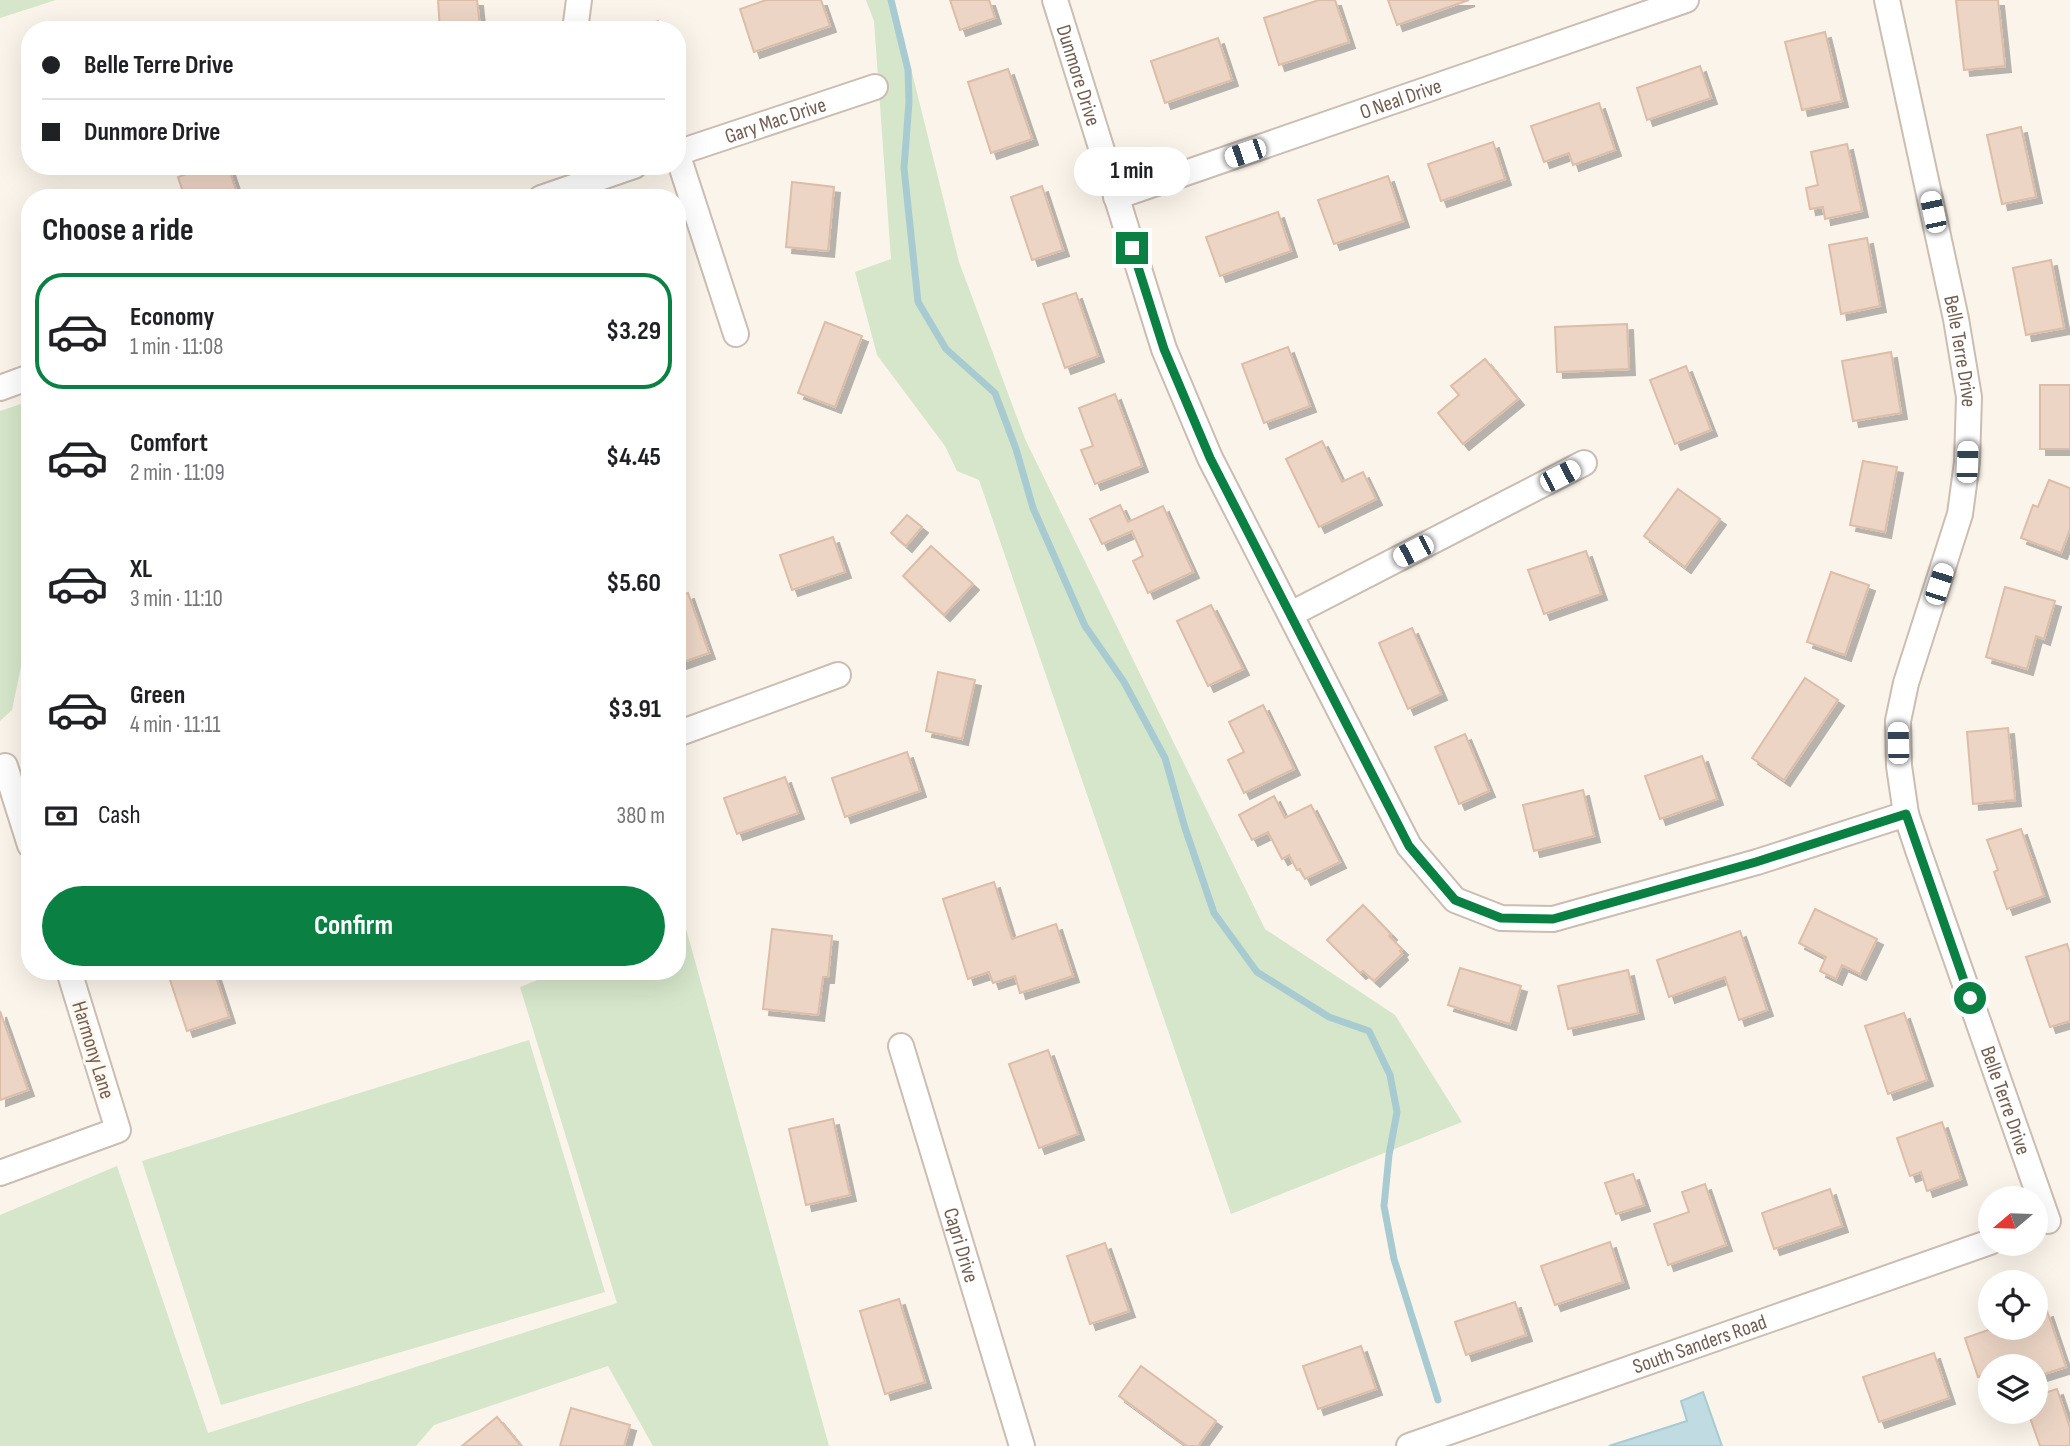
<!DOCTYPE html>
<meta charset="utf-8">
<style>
body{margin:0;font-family:"Sofia Sans Condensed",sans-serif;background:#f6f6f6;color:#202124;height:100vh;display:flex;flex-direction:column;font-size:26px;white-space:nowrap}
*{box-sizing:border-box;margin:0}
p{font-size:23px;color:#757577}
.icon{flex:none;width:38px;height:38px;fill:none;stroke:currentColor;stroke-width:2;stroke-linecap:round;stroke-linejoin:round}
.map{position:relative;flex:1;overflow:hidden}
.drawer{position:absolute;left:21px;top:189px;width:665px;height:791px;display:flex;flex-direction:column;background:#fff;border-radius:28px;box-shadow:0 7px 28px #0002}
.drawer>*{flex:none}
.top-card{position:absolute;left:21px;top:21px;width:665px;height:154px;border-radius:28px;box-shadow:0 7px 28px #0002;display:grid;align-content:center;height:154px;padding:0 21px;background:#fff}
.needle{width:46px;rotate:251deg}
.controls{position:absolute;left:1978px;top:1186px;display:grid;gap:14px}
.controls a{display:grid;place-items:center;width:70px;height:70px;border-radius:50%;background:#fff;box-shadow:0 7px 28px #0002;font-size:35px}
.end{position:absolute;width:32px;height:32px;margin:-16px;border:9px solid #0b8043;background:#fff;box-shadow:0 0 0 4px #fff}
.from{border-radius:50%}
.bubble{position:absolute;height:49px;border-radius:24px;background:#fff;box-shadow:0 7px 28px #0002;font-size:23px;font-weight:700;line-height:49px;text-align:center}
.car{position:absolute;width:21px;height:42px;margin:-21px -10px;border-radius:9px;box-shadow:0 0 5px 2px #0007;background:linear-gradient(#fff 24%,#345 0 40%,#fff 0 76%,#345 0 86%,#fff 0)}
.top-card b{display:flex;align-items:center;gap:24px;height:66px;font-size:26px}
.top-card b+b{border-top:2px solid #e0e0e0}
.top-card i{width:18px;height:18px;background:#202124}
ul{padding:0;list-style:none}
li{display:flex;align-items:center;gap:21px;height:116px;margin:0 14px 10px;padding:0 7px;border:4px solid transparent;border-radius:28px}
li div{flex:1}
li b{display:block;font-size:26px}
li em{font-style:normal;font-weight:700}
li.selected{border-color:#0b8043}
li>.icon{width:63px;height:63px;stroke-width:1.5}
h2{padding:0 21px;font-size:32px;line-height:84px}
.pay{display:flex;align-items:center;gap:18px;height:77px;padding:0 21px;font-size:26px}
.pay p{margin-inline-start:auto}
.primary-button{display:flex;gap:14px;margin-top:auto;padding:14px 21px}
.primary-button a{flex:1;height:80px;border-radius:42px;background:#0b8043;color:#fff;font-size:28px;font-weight:700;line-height:80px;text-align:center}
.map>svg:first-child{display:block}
.green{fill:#d5e6ca}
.water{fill:#c0dce2;stroke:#a8cbd2;stroke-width:2}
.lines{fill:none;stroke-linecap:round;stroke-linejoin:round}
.stream{stroke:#a8cbd2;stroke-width:7}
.building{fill:#ecd5c5;stroke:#ddbda7;stroke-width:2;filter:url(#shadow)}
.minor-casing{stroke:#cbbdb1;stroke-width:28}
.minor{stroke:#fff;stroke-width:24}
.route{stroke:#0b8043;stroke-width:9}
.labels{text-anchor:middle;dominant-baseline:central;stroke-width:6;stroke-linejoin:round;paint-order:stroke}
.street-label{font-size:21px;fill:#725d50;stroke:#fdf8f0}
</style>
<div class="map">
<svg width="2070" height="1446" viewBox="0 0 2070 1446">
<defs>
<filter id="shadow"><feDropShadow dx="6" dy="6" stdDeviation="0" flood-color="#0004"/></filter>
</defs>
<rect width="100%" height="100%" fill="#faf4ea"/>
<g class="green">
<polygon points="0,0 56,0 0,18"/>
<polygon points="866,0 894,0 959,262 1025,439 1265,929 1395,1015 1462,1122 1231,1214 979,480 957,471 945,446 877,355 855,272 891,259 874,21"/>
<polygon points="30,401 30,623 12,710 0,721 0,411"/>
<polygon points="685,925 829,1446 653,1446 608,1366 434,1425 416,1446 0,1446 0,1215 117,1166 208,1433 617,1303 520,987 561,971 677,971 677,928"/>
<polygon points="529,1040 605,1292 221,1405 142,1161"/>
</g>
<polygon class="water" points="1703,1392 1722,1446 1609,1446 1687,1421 1681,1401"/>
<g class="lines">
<polyline class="stream" points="891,0 908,70 909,102 904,168 918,302 946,349 995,393 1016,449 1033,508 1085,626 1124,682 1165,758 1185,828 1214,913 1257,972 1329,1017 1369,1031 1390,1075 1397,1112 1389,1155 1384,1206 1394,1259 1438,1400"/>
</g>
<g class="building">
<polygon points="438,0 477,0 480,27 440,30"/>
<polygon points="766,0 821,0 830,26 754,52 740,9"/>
<polygon points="950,0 989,0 995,18 960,30"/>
<polygon points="1319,0 1335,0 1349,42 1279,65 1264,18"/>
<polygon points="1388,0 1469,0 1397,25"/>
<polygon points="1956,0 1998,0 2005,66 1964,70"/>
<polygon points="658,21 660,30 633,30"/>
<polygon points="1825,32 1842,101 1802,110 1785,42"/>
<polygon points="1218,38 1232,80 1165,103 1151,61"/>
<polygon points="1700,66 1711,98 1647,120 1637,88"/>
<polygon points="1008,69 1032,139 991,153 968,82"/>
<polygon points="1599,103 1615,150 1573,165 1569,153 1544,162 1531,126"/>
<polygon points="2021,127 2036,197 2002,204 1987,135"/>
<polygon points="1493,142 1505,179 1441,201 1428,164"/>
<polygon points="1847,144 1862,211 1825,219 1823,207 1810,209 1806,188 1818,185 1811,152"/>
<polygon points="208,166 228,166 238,196 185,198 178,177"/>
<polygon points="1388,176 1403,221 1334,244 1318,200"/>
<polygon points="792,182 834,187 828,251 786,247"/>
<polygon points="1042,186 1063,250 1032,260 1011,197"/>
<polygon points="1278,212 1291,251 1220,276 1206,237"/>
<polygon points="1867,238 1880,306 1841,314 1829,245"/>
<polygon points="2051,260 2064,328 2026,335 2013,268"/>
<polygon points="1076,293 1098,356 1065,368 1043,304"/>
<polygon points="825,322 862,336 835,407 798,393"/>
<polygon points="1627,324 1629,369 1557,372 1555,327"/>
<polygon points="1288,347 1310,406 1264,423 1242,364"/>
<polygon points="1891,352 1901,413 1853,421 1842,361"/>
<polygon points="1485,359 1518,399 1463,444 1438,413 1459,395 1451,386"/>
<polygon points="1686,366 1711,430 1675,444 1650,380"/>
<rect x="2040" y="385" width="30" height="64"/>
<polygon points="1115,394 1142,466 1095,484 1081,450 1093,446 1079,408"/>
<polygon points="1322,441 1342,482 1363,472 1376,499 1319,527 1286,459"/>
<polygon points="1863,461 1897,467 1885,532 1850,525"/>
<polygon points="2049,480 2070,488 2070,529 2061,553 2021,538 2033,505 2038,507"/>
<polygon points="1678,489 1720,519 1685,567 1644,536"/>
<polygon points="1120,505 1128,522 1163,506 1193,572 1148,593 1133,561 1143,556 1132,531 1102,544 1090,519"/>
<polygon points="907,515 922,527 906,546 891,533"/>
<polygon points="833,537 845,572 792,590 780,555"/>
<polygon points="931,546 973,584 944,615 903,576"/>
<polygon points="1586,551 1601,594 1544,614 1528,570"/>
<polygon points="1831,572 1869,585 1845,655 1807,642"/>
<polygon points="2005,587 2055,601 2044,639 2036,636 2027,669 1986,657"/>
<polygon points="688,593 709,653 677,664 677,597"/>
<polygon points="1211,605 1243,669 1208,686 1177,621"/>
<polygon points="1412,628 1441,694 1408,709 1379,643"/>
<polygon points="938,672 975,680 962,739 926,731"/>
<polygon points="1805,678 1838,700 1784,780 1752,758"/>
<polygon points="1263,705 1294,769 1244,793 1228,760 1244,752 1229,722"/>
<polygon points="2008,728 2015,800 1973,804 1967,732"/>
<polygon points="1465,734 1489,791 1459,804 1435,747"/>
<polygon points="907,752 920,791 845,817 832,778"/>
<polygon points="1702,756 1717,799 1660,819 1645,776"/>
<polygon points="785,777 798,813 737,834 724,798"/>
<polygon points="1583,790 1594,836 1534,851 1523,805"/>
<polygon points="1274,796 1285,818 1311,805 1340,862 1305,879 1300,869 1297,870 1289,855 1282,859 1268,832 1252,840 1239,815"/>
<polygon points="2021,829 2044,896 2007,909 1994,872 1998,870 1987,840"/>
<polygon points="994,882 1012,939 1056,924 1073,976 1020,993 1015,976 993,983 989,972 968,979 943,899"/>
<polygon points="1363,905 1391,934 1389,936 1402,949 1400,951 1402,954 1374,981 1363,971 1360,973 1327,940"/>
<polygon points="1815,909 1877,939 1860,974 1842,965 1836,979 1820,971 1826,957 1799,943"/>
<polygon points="772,929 832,936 828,977 823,977 818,1015 763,1009"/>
<polygon points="1740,931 1767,1010 1739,1020 1725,977 1669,997 1657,960"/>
<polygon points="2067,944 2070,953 2070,1021 2050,1027 2026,957"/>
<polygon points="1460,968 1521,986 1510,1024 1448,1005"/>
<polygon points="1628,970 1638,1013 1568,1029 1558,986"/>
<polygon points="167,971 214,971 229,1017 187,1031"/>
<polygon points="0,1011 28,1090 0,1100"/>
<polygon points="1904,1013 1927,1080 1888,1094 1865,1026"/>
<polygon points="1048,1050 1078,1134 1039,1148 1009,1064"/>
<polygon points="833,1119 850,1195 806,1205 789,1129"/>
<polygon points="1942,1122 1961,1179 1927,1191 1921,1172 1910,1176 1897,1138"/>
<polygon points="1633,1174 1644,1205 1616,1214 1605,1183"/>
<polygon points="1705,1184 1726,1245 1668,1265 1654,1224 1689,1212 1682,1192"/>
<polygon points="1830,1189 1842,1226 1774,1249 1762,1213"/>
<polygon points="1610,1242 1623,1282 1555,1305 1541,1266"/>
<polygon points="1105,1243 1129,1311 1090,1324 1067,1256"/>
<polygon points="899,1299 925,1382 885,1394 860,1311"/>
<polygon points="1515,1302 1526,1335 1466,1355 1455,1322"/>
<polygon points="2047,1311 2066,1367 2035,1377 2035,1367 2016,1367 2015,1364 2007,1367 1990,1367 1990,1373 1978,1377 1965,1338 1994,1328 2035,1328 2035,1315"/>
<polygon points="1361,1346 1376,1389 1318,1409 1303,1366"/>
<polygon points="1934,1353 1949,1398 1879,1422 1863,1377"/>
<polygon points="1141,1366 1216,1421 1198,1446 1187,1446 1119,1396"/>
<polygon points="2057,1389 2070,1428 2070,1446 2040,1446 2028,1412 2035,1412 2035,1396"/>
<polygon points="571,1408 630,1425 624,1446 560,1446"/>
<polygon points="497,1417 521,1446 462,1446"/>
</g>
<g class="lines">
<g class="minor-casing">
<g id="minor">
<path id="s1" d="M1055,0L1164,349L1210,458L1409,846L1455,900L1501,918L1553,919L1757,862L1906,814"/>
<path id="s2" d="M1887,0L1956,319L1969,397L1967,462L1960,514L1906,683L1898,721L1899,766L1906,814L1918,850L2048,1221"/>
<polyline points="575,30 579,0"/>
<path id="s3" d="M1116,197L1686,0"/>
<polyline points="541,198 634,166"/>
<path id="s4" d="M736,334L677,153L875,87"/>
<polyline points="0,388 30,377"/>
<polyline points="1291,614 1584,463"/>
<polyline points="677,734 838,675"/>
<polyline points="5,766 30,845"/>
<path id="s5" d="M901,1046L1022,1446"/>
<polyline points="0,1173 118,1130 69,971"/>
<path id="s6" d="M1409,1446L1990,1242"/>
</g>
</g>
<use href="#minor" class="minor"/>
</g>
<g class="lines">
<polyline class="route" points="1132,248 1164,349 1210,458 1409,846 1455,900 1501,918 1553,919 1756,862 1906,814 1970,998"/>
</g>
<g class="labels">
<g class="street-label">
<text stroke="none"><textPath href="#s1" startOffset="79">Dunmore Drive</textPath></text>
<text stroke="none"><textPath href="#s3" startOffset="301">O Neal Drive</textPath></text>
<text stroke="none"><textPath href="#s4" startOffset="294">Gary Mac Drive</textPath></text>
<text stroke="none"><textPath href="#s2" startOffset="359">Belle Terre Drive</textPath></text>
<text transform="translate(93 1050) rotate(73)">Harmony Lane</text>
<text stroke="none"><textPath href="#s2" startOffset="1136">Belle Terre Drive</textPath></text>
<text stroke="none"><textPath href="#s5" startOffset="208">Capri Drive</textPath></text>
<text stroke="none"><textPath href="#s6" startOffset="308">South Sanders Road</textPath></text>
</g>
</g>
</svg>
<div class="controls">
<a><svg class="needle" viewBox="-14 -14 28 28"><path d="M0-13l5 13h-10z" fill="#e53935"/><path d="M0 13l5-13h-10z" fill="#757577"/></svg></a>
<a><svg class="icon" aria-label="locate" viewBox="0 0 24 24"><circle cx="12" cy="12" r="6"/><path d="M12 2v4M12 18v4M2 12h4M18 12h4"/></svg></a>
<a><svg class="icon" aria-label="layers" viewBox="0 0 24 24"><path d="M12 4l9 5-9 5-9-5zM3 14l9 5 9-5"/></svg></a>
</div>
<i class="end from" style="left:1970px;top:998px"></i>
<i class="end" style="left:1132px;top:248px"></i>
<div class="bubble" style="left:1074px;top:147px;width:116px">1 min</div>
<i class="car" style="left:1245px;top:153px;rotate:251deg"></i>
<i class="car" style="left:1933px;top:212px;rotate:348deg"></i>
<i class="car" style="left:1967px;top:462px;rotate:2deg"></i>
<i class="car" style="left:1560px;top:476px;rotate:63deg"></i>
<i class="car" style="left:1413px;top:551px;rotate:243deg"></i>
<i class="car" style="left:1939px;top:584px;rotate:18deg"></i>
<i class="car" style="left:1898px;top:743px;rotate:359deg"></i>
<div class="top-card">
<b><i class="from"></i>Belle Terre Drive</b>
<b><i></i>Dunmore Drive</b>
</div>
<section class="drawer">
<h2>Choose a ride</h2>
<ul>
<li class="selected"><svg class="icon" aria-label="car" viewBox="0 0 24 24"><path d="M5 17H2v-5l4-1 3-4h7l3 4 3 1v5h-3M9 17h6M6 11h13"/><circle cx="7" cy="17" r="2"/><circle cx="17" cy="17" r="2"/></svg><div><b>Economy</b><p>1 min · 11:08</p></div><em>$3.29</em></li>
<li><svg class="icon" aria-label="car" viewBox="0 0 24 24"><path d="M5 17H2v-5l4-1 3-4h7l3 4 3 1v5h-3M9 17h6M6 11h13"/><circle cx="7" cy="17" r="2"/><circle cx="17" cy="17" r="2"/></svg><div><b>Comfort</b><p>2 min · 11:09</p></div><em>$4.45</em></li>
<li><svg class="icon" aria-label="car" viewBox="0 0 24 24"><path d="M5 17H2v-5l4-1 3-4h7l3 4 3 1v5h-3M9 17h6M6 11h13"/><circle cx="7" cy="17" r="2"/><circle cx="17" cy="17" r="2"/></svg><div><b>XL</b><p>3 min · 11:10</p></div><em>$5.60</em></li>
<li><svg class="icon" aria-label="car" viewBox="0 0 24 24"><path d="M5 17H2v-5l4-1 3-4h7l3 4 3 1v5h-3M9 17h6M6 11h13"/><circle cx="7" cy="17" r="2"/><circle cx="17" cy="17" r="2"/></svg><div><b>Green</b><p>4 min · 11:11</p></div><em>$3.91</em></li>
</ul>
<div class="pay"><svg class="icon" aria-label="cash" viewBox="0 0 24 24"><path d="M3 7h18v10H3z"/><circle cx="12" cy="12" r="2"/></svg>Cash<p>380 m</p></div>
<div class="primary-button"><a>Confirm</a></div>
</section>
</div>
